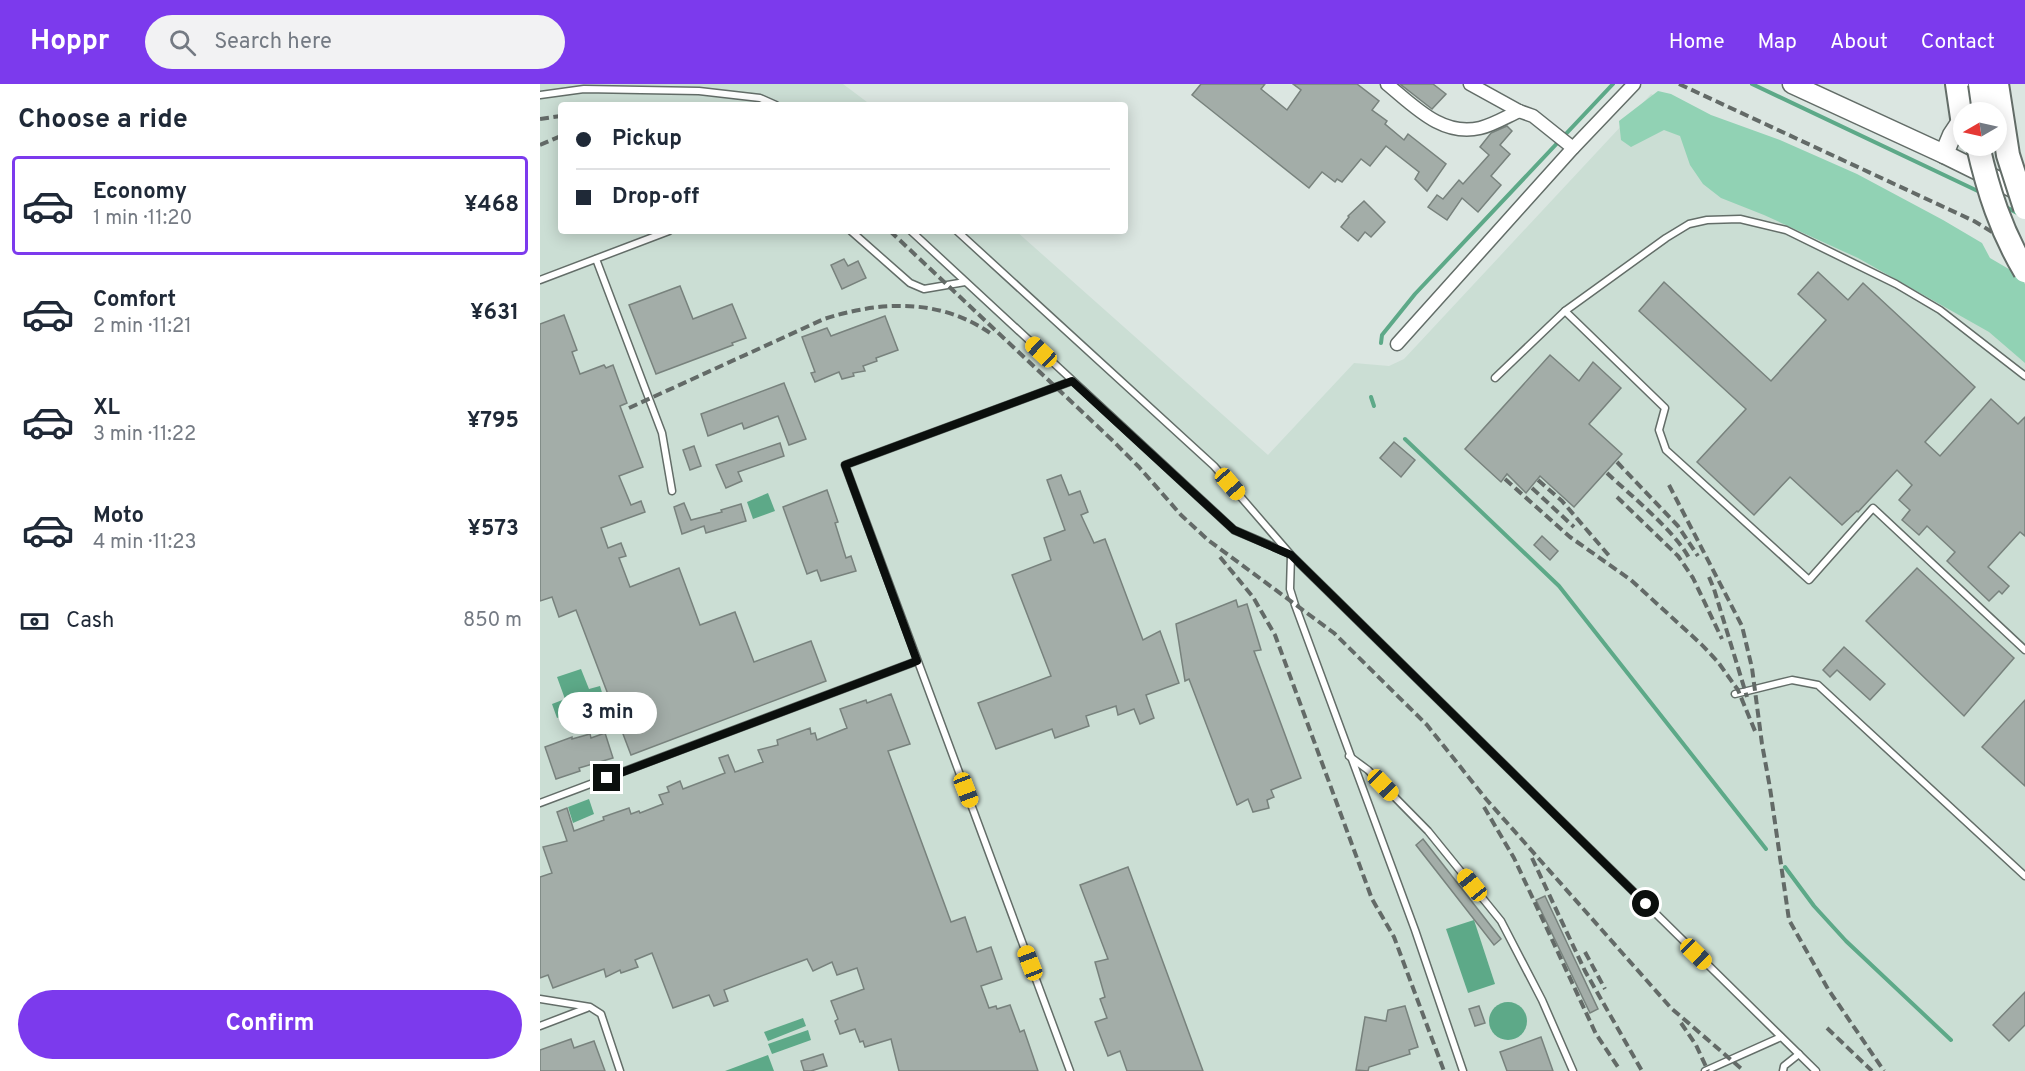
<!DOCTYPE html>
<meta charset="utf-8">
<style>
body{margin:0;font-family:Overpass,sans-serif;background:#f2f2f3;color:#1f2937;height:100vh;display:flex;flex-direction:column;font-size:22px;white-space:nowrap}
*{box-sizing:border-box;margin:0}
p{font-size:20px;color:#747a83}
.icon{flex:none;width:33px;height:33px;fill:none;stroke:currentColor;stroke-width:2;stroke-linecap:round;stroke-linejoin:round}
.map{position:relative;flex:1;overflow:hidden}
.drawer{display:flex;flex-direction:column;background:#fff;width:540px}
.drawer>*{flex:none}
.top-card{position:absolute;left:18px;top:18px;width:570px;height:132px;border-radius:6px;box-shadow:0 3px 15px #0003;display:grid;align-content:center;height:132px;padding:0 18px;background:#fff}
.needle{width:39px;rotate:261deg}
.buttons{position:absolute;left:1413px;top:18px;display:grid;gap:12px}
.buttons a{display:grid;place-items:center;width:54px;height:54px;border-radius:50%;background:#fff;box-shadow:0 3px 15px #0003;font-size:30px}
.end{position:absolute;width:27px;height:27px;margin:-14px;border:8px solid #0b0f0d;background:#fff;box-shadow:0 0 0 3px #fff}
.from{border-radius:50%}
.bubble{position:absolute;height:42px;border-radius:21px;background:#fff;box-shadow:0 3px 15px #0003;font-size:20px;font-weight:700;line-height:42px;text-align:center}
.car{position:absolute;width:18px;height:36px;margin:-18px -9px;border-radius:8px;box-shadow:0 0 4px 2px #0007;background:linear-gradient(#f5c518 24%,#345 0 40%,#f5c518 0 76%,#345 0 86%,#f5c518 0)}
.top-card b{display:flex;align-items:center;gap:21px;height:57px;font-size:22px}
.top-card b+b{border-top:2px solid #e0e1e3}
.top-card i{width:15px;height:15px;background:#1f2937}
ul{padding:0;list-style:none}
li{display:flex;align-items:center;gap:18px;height:99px;margin:0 12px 9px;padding:0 6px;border:3px solid transparent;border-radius:6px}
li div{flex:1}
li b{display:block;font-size:22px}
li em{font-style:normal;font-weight:700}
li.selected{border-color:#7c3aed}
li>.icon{width:54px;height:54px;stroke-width:1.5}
h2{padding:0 18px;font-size:27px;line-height:72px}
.pay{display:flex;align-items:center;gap:15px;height:66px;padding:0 18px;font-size:22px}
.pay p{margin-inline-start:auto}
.primary-button{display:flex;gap:12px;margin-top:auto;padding:12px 18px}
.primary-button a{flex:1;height:69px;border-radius:36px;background:#7c3aed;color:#fff;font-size:24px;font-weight:700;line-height:69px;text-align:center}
header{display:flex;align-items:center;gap:36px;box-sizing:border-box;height:84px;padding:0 30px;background:#7c3aed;color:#fff}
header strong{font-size:28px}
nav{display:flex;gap:33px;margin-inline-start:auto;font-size:21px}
.search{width:420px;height:54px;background:#f2f2f3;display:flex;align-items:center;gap:15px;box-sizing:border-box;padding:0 21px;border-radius:33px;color:#747a83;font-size:22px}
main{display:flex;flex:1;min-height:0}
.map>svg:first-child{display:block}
.built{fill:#cbded4}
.green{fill:#91d2b4}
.water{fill:#5da988}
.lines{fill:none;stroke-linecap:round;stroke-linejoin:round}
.stream{stroke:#5da988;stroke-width:4}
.building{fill:#a3ada8;stroke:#78827d;stroke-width:1.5}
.lane-casing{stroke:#636d68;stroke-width:9}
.street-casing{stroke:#636d68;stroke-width:15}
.secondary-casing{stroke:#636d68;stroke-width:21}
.highway-casing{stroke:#636d68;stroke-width:26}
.lane{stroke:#fff;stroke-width:6}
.street{stroke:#fff;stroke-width:12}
.secondary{stroke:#fff;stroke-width:18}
.highway{stroke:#fff;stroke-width:22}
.rail{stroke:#636a67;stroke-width:4;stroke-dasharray:9 4.5;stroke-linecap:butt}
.highway-bridge-casing{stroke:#636d68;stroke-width:26;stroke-linecap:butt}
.highway-bridge{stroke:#fff;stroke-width:22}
.route{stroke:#0b0f0d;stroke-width:8}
</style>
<header>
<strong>Hoppr</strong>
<div class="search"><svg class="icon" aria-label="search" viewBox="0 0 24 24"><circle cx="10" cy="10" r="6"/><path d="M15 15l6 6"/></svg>Search here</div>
<nav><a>Home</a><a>Map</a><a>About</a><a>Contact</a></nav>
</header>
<main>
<section class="drawer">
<h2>Choose a ride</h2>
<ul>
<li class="selected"><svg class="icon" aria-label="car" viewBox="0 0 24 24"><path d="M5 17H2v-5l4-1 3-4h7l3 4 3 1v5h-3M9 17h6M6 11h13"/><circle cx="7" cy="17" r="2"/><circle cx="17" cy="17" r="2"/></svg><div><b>Economy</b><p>1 min · 11:20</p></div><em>¥468</em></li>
<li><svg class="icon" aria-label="car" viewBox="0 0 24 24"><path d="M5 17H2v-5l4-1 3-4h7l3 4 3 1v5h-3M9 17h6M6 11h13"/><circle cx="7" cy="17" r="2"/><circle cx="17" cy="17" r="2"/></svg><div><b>Comfort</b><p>2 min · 11:21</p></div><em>¥631</em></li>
<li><svg class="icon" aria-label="car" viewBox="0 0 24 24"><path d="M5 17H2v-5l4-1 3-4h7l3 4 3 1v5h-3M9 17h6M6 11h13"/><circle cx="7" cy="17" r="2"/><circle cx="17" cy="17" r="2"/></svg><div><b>XL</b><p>3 min · 11:22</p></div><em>¥795</em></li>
<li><svg class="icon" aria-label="car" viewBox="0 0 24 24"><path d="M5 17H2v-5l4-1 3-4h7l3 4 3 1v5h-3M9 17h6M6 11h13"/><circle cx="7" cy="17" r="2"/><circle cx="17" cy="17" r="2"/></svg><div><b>Moto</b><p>4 min · 11:23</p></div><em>¥573</em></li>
</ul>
<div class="pay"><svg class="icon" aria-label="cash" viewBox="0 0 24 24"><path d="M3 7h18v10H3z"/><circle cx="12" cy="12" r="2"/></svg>Cash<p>850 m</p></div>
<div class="primary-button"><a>Confirm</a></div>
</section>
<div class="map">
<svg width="1485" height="987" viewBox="0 0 1485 987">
<rect width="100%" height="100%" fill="#dbe6e1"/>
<polygon class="built" points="0,0 303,0 331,21 21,21 21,147 476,147 728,371 814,279 849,282 864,275 1111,10 1338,116 1485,205 1485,987 0,987"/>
<polygon class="green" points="1118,7 1131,10 1171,31 1240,56 1317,90 1403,136 1442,159 1450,174 1479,191 1485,200 1485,279 1449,248 1318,174 1224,131 1181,114 1163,100 1150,81 1140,52 1124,46 1091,63 1081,56 1079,37"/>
<g class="water">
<polygon points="228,409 235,427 213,435 207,418"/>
<polygon points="41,585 49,605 60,602 64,615 55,618 64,646 52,650 49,644 35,649 29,630 17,634 12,620 25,615 17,593"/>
<polygon points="49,715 54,730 33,739 28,723"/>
<polygon points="934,836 955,900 928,909 906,845"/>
<circle cx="968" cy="937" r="19"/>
<polygon points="263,934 266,942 228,957 224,948"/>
<polygon points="268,946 271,956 232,970 228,960"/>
<polygon points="228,971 234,987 185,987"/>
</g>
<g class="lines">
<g class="stream">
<polyline points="1212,0 1442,109"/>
<polyline points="1464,122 1479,130"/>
<polyline points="841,259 842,251 875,210 1073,0"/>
<polyline points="831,313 834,322"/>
<polyline points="865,355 1019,502 1226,765"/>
<polyline points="1245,783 1274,822 1306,857 1411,956"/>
</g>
</g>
<g class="building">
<polygon points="661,0 725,0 721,5 747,26 761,6 753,0 817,0 839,17 832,26 847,37 845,40 864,56 868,50 906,80 887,107 875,95 879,88 846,62 830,82 821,75 802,98 797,95 795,98 782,88 769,104 652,11"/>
<polygon points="860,0 893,0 906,10 892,25"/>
<polygon points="967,42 972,47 960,61 970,70 951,92 961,101 938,128 922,114 907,136 888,123 897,111 903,115 919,96 923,100 949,71 940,63 951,49"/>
<polygon points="824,117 845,138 831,153 825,148 818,157 801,143 809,133 808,132"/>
<polygon points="304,175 308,182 318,177 326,194 302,205 291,181"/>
<polygon points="1278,188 1308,216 1323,199 1435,303 1385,358 1400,372 1451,315 1478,340 1485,333 1485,452 1480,448 1448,483 1469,502 1462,510 1459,507 1449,517 1407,477 1415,468 1387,442 1379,451 1362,436 1370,426 1359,416 1372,401 1357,386 1318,428 1317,427 1302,441 1250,393 1214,431 1157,378 1206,325 1099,227 1124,198 1231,297 1286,236 1258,210"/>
<polygon points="140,202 153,235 192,220 206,254 192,259 193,261 116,290 89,221"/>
<polygon points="24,231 37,266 32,268 40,290 64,281 66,284 73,281 87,319 80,322 103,383 79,392 91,421 101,417 105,428 61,444 68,464 81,459 86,472 79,474 90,503 139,484 160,541 195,528 214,578 271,557 286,597 91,671 36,526 19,533 12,513 0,517 0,240"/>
<polygon points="345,232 358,266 336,274 337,277 323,282 325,287 313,289 314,292 302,295 299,288 275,298 271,289 275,288 262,253 287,244 291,252"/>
<polygon points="1010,271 1039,297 1053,278 1081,304 1049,340 1082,370 1034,423 1000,392 986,409 967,390 961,398 925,365"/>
<polygon points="244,299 266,355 249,361 238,332 204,345 202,339 168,352 161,330"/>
<polygon points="854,358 875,376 861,393 840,374"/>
<polygon points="240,359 244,372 198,388 202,397 186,404 176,381"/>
<polygon points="154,362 161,382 150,386 143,366"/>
<polygon points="521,391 529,411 540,407 548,428 541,431 554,459 565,455 603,556 620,547 639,599 606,611 614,634 600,640 594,625 578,631 576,622 546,632 549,642 515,654 512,645 456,665 438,619 511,592 472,491 511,476 504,454 525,446 507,396"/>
<polygon points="287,406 298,438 295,439 306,474 311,472 316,487 281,497 277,486 267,490 243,423"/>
<polygon points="144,419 151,436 182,428 181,426 201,420 206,437 166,449 164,442 142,450 134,423"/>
<polygon points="1002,452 1018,467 1010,476 994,461"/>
<polygon points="1377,484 1474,574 1424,632 1326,537"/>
<polygon points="696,516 698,523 707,520 721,566 714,567 761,694 731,706 734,713 727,716 729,724 713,728 708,715 697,721 649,595 645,597 636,540"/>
<polygon points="1304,563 1345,600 1330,616 1297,586 1290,593 1283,586"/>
<polygon points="351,610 370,660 348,667 411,838 425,833 437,868 451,863 462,895 441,902 449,924 456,922 457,925 470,921 480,948 484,946 498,987 359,987 351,955 325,963 323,957 320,958 315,945 300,950 295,937 298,935 291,917 324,905 317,884 297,891 292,878 273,887 267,875 184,906 188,917 174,922 169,911 133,924 112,869 95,876 98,883 81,889 80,886 66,893 64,885 13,904 8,891 0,894 0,793 12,789 3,763 27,757 17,728 27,724 34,747 64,736 63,733 89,724 91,730 99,727 100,729 123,720 119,711 129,708 127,703 140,697 143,705 185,689 179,674 188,671 195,688 223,678 218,666 238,661 237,656 270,644 271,650 275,649 277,656 307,644 300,625 326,616 327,619"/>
<polygon points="1485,616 1485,702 1442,663"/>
<polygon points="65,649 73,674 39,684 40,687 16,695 5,663 32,653 32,655 50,650 51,654"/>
<polygon points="883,755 961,855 954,861 876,761"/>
<polygon points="588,783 663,987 587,987 580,967 568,972 555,938 567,934 560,915 565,913 555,878 568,875 540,801"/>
<polygon points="1005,812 1058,925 1050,929 996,816"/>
<polygon points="1485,908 1485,941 1469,957 1453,941"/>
<polygon points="865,922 878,963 869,966 870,970 829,983 828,987 816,986 825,933 846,937 848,926"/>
<polygon points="939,922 945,939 935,942 929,925"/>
<polygon points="1001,953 1013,987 967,987 960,968"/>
<polygon points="31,955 34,964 54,957 65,987 0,987 0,966"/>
<polygon points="283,970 287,982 271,987 264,987 261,977"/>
</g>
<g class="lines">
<g class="lane-casing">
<g id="lane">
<polyline points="0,11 44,5 159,7 220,14 236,21"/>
<polyline points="311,147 370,199 384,205 425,198"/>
<polyline points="371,147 694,446 748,469"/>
<polyline points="417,147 674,382 751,471 1276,987"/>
<polyline points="56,175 122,349 132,407"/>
<polyline points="0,196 129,147"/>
<polyline points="1025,227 1125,324 1119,346 1126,366 1269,496 1333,424 1485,566"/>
<polyline points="955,294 1025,227 1126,154 1149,140 1167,136 1200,135 1246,146 1356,200 1400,226 1485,292"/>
<polyline points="751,471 750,505 755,521 875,846 923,987"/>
<polyline points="1195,610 1252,596 1278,601 1485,792"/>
<polyline points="809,672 828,686 888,747 961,837 1002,916 1033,987"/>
<polyline points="0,719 377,577"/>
<polyline points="0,915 50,923 61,930 80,987"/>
<polyline points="0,942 47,924"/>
<polyline points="530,987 305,381 532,297"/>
<polyline points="1165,987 1241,953"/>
<polyline points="1243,987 1244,982 1259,970"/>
</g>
</g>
<g class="street-casing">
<g id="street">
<path d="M847,0C874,22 902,53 940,44C953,41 966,33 979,27"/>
<polyline points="930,0 979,27 993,32 1033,64"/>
<polyline points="857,260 1033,64 1094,0"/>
</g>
</g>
<g class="secondary-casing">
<g id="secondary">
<polyline points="1252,0 1404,70 1485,110"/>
<polyline points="1404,70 1412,51 1424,33"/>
</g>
</g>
<g class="highway-casing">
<polyline id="highway" points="1417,0 1422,34"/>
</g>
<use href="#lane" class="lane"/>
<use href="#street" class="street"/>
<use href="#secondary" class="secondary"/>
<use href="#highway" class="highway"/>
<g class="rail">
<polyline points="1139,0 1434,137 1485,168"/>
<polyline points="0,35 21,32"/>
<polyline points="0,61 21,52"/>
<polyline points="350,147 572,356 599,383 641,431 668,456 794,549 887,641 946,715 1131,924 1204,987"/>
<path d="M89,324L284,235C340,217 399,214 450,249"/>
<polyline points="1077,378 1138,442 1158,472"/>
<path d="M1067,389C1090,411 1135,447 1149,474"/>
<polyline points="965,395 1030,453 1091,496 1161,560 1178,578 1198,606 1215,647"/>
<polyline points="998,396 1022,417 1071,474"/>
<polyline points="1129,401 1202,542 1212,584 1222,660 1230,704 1249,836 1288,905 1344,987"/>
<polyline points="992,404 1034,443"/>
<polyline points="1077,413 1138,472 1153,494 1182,555"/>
<polyline points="680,473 713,513 735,551 832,815 854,853 904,987"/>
<polyline points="1169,493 1174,505 1207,613"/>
<polyline points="944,723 974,774 1056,950 1080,986"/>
<polyline points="992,774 1045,887 1102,987"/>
<polyline points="1045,868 1065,905"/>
<polyline points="1141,939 1156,961 1168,987"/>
<polyline points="1287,944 1332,987"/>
</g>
<g class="highway-bridge-casing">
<g id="highway-bridge">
<polyline points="1440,0 1444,28"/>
<polyline points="1457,0 1468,71 1485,124"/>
<path d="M1438,62C1448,106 1461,147 1485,187"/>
</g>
</g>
<use href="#highway-bridge" class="highway-bridge"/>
</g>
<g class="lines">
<polyline class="route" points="67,694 377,577 305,381 532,297 694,446 751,471 1106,820"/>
</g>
</svg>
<div class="buttons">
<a><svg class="needle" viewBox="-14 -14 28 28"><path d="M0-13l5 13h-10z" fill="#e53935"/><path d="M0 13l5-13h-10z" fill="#747a83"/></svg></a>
</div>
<i class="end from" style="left:1106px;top:820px"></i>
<i class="end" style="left:67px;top:694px"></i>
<div class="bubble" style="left:18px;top:608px;width:99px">3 min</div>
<i class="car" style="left:501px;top:268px;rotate:313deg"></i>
<i class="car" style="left:690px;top:400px;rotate:139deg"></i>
<i class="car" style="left:843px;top:701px;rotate:136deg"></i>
<i class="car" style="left:426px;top:706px;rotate:159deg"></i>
<i class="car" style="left:932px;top:801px;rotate:321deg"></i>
<i class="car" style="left:1156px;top:870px;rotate:134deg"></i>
<i class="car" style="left:490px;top:879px;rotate:339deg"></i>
<div class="top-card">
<b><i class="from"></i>Pickup</b>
<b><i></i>Drop-off</b>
</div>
</div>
</main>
